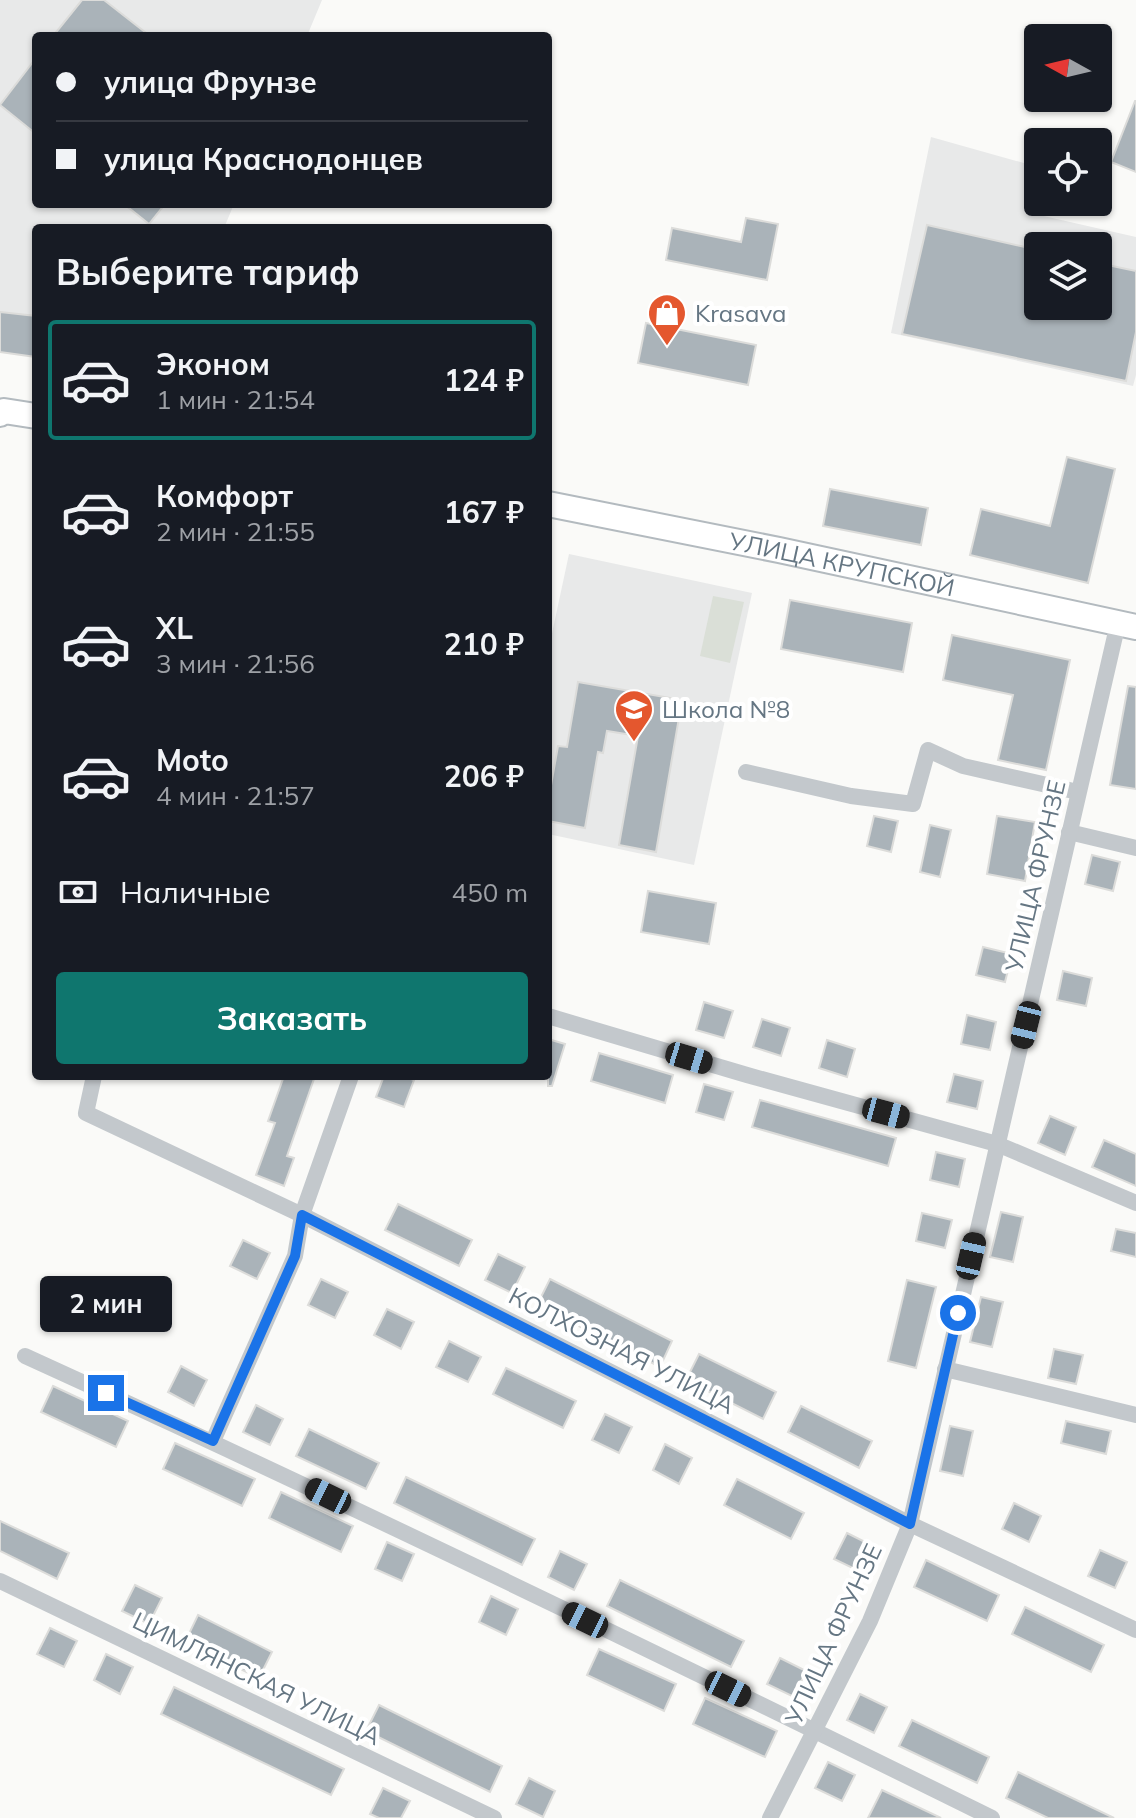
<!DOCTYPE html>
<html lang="ru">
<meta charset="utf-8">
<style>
body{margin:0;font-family:Mulish,sans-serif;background:#242831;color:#f1f3f6;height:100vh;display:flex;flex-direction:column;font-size:30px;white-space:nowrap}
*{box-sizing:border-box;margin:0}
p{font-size:26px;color:#9ea1a6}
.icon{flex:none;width:44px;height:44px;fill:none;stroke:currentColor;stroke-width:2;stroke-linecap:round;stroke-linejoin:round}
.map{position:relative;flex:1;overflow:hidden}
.details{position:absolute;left:32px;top:224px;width:520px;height:856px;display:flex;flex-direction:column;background:#171b24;border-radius:8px;box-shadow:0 2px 6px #0004}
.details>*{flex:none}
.guide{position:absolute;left:32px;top:32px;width:520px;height:176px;border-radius:8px;box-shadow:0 2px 6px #0004;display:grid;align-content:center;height:176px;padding:0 24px;background:#171b24}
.needle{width:52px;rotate:278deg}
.tools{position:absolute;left:1024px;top:24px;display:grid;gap:16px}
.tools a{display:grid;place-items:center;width:88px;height:88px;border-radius:8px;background:#171b24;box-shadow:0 2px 6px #0004;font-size:40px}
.end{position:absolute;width:36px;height:36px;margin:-18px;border:10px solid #1a73e8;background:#fff;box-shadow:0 0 0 4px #fff}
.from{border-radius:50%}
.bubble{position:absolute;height:56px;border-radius:8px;background:#171b24;box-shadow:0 2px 6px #0004;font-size:26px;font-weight:700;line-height:56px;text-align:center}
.car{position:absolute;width:24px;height:48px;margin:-24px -12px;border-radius:10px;box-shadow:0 0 6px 2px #0007;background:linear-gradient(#222 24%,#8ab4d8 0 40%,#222 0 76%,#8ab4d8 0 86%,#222 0)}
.guide b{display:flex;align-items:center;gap:28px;height:76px;font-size:30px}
.guide b+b{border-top:2px solid #363941}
.guide i{width:20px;height:20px;background:#f1f3f6}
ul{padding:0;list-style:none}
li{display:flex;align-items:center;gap:24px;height:120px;margin:0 16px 12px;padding:0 8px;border:4px solid transparent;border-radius:8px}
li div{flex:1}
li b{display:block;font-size:30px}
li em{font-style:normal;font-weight:700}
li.current{border-color:#0f766e}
li>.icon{width:72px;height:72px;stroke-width:1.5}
h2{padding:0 24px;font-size:36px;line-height:96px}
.pay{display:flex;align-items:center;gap:20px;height:88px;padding:0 24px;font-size:30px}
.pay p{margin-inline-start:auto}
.cta{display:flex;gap:16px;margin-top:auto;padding:16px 24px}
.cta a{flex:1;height:92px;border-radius:8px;background:#0f766e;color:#fff;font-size:32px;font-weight:700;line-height:92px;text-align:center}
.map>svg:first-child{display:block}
.built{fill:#e8e9e9;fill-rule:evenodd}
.green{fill:#dadfd7}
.building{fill:#aab3b9;stroke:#dcdcda;stroke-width:2}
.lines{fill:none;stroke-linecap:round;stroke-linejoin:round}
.secondary-casing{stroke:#b3babf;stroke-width:28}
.street{stroke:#c3c8cc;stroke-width:16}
.secondary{stroke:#fff;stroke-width:24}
.route{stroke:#1a73e8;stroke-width:10}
.labels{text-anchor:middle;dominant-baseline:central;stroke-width:8;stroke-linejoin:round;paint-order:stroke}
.poi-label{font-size:24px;fill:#657683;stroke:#fff;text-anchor:start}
.street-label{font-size:24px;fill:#657683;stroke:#fff}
</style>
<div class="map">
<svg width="1136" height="1818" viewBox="0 0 1136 1818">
<rect width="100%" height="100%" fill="#fafaf8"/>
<g class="built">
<polygon points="0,0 322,0 307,36 36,36 36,204 234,204 224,228 36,228 36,357 0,352"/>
<path d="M931,137L1038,167L1026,212L1136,237V375L1133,386L891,333ZM1038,246H1098V306H1038Z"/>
<polygon points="569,554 752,593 694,865 548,834 548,652"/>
</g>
<polygon class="green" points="713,596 744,602 730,663 700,656"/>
<g class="building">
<polygon points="82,0 104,0 150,36 53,36"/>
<polygon points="36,58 36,134 0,105"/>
<polygon points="1135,101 1136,101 1136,172 1111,162"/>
<polygon points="124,204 165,204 149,224"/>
<polygon points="746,218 778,224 767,280 666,260 672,228 741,242"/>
<polygon points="927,225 1038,250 1038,306 1098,306 1098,263 1136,271 1136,332 1126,381 902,334"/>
<polygon points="0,312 36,316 36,357 0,352"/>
<polygon points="646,323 756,345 748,385 638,363"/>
<polygon points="1067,457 1115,469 1088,583 970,555 981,509 1050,526"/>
<polygon points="830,489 928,508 921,545 823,526"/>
<polygon points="790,600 912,623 903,672 781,649"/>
<polygon points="952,635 1070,660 1046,770 998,760 1013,695 943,680"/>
<polygon points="578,682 682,700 656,852 619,845 638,736 607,731 603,753 598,752 585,828 548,821 548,802 558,746 567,747"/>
<polygon points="1128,686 1136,687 1136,789 1110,785"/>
<polygon points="874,816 898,821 891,852 867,846"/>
<polygon points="997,816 1035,822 1025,881 987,874"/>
<polygon points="930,825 951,830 940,877 920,872"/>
<polygon points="1092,855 1120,862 1113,891 1085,884"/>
<polygon points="648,891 716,903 709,944 641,932"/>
<polygon points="983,947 1012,954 1005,982 976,975"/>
<polygon points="1063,971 1092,978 1086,1006 1057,1000"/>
<polygon points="704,1002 733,1011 724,1038 696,1030"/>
<polygon points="967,1015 996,1022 990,1050 961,1044"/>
<polygon points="762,1019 790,1028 781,1056 753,1047"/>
<polygon points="548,1039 565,1044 552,1086 548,1086"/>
<polygon points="827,1040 855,1049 847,1077 819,1068"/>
<polygon points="599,1053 673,1075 665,1103 591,1081"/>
<polygon points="954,1074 983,1081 977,1109 947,1102"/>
<polygon points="284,1076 315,1076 287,1156 294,1158 284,1186 256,1175 275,1123 268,1121"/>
<polygon points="384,1076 403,1076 414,1080 404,1107 376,1097"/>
<polygon points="704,1084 733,1092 724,1120 696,1112"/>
<polygon points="760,1100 896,1138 888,1166 752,1127"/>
<polygon points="1050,1116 1076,1127 1065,1155 1038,1143"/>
<polygon points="1104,1140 1136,1154 1136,1186 1092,1167"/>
<polygon points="936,1152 965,1159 959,1187 930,1180"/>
<polygon points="398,1204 472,1240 459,1266 385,1230"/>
<polygon points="1001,1212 1023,1217 1013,1262 990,1257"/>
<polygon points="922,1213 952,1220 945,1248 916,1241"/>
<polygon points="1116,1229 1136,1233 1136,1257 1111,1251"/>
<polygon points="243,1240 270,1253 257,1279 230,1266"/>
<polygon points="498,1254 525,1267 512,1293 485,1280"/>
<polygon points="321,1279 348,1292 335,1318 308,1305"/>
<polygon points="550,1279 672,1341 660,1367 537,1305"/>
<polygon points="907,1280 936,1287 916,1368 888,1361"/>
<polygon points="981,1297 1003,1302 992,1347 970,1342"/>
<polygon points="387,1309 414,1322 401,1349 374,1335"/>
<polygon points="449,1341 481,1357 468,1382 436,1367"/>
<polygon points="1054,1349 1083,1355 1076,1384 1048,1378"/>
<polygon points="699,1354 776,1392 763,1419 686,1380"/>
<polygon points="181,1366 207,1380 194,1406 168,1392"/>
<polygon points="506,1368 576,1401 563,1428 493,1394"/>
<polygon points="53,1386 128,1421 116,1447 41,1412"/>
<polygon points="256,1405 283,1419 270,1445 243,1432"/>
<polygon points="801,1406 872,1441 859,1468 788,1432"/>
<polygon points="605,1414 632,1427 619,1453 592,1440"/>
<polygon points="1066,1421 1111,1431 1106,1454 1061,1443"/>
<polygon points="950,1426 973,1431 963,1476 940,1471"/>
<polygon points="309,1429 379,1463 366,1489 296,1456"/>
<polygon points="175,1443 255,1479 242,1506 163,1469"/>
<polygon points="665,1444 692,1458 679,1484 653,1470"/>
<polygon points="406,1477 535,1539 522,1565 394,1503"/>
<polygon points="737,1479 804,1513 791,1539 724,1505"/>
<polygon points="281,1492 353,1526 341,1552 269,1518"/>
<polygon points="1014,1503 1041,1516 1029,1542 1002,1529"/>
<polygon points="0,1521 69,1553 57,1579 0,1551"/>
<polygon points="847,1533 873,1546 861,1572 834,1559"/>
<polygon points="387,1542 414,1554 402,1581 375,1569"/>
<polygon points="1100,1550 1127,1562 1115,1588 1088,1576"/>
<polygon points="560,1551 587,1564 574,1590 548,1577"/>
<polygon points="926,1560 999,1595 987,1621 914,1587"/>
<polygon points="620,1580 744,1641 731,1667 607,1606"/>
<polygon points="135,1585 162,1598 149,1624 122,1611"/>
<polygon points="491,1596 518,1609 506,1635 479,1622"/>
<polygon points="1025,1607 1104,1645 1091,1672 1012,1634"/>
<polygon points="198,1615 272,1652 259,1678 185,1642"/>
<polygon points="50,1628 77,1641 64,1667 37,1654"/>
<polygon points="599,1649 676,1684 664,1711 587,1675"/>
<polygon points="106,1654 133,1667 120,1694 94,1680"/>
<polygon points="780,1658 806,1671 794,1697 767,1684"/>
<polygon points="174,1687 344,1769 331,1795 161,1714"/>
<polygon points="860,1694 887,1707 874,1733 847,1720"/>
<polygon points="705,1698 777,1731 765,1757 693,1724"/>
<polygon points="379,1705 502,1766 490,1792 366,1731"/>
<polygon points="912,1720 989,1757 977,1783 899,1746"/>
<polygon points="828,1762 855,1775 842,1801 815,1788"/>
<polygon points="1018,1772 1045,1785 1114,1818 1048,1818 1006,1798"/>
<polygon points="529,1778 555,1791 543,1817 516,1804"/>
<polygon points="383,1788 410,1801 401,1818 379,1818 370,1814"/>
<polygon points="882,1790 941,1818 868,1818"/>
</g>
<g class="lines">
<g class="secondary-casing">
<g id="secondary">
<polyline points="0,414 4,411 36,416"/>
<path id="s1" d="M548,504L779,550L1136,627"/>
</g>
</g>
<g class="street">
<polyline points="746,772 851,796 913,804 928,750 963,766 1078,792"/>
<polyline points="1069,832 1136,848"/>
<polyline points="548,1016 747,1075 997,1144 1136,1203"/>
<polyline points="94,1076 86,1113 302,1215 910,1524 1136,1630"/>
<path d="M25,1356C350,1504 672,1660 992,1818"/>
<polyline points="945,1369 1136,1415"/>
<polyline points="213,1441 295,1256 302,1215 351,1076"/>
<polyline points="0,1581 494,1818"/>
<polyline points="770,1818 870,1621 910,1524 1118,623"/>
</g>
<use href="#secondary" class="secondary"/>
</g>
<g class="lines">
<polyline class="route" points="106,1393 213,1441 295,1256 302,1215 910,1524 958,1313"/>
</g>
<defs>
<g id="shop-pin" transform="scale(2)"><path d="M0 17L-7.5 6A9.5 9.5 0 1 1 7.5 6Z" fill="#e4572e" stroke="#fff"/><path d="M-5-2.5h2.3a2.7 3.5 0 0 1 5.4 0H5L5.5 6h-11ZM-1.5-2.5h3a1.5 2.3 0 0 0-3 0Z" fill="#fff"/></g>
<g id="school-pin" transform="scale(2)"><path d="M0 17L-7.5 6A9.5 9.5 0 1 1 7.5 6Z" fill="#e4572e" stroke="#fff"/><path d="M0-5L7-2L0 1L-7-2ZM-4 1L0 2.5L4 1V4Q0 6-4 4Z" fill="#fff"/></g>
</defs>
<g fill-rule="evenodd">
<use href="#shop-pin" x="667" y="313"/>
<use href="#school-pin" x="634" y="709"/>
</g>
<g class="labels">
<g class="poi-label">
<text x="695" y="313">Krasava</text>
<text x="662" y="709">Школа №8</text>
</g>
<g class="street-label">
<text stroke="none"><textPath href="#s1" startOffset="300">УЛИЦА КРУПСКОЙ</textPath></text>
<text transform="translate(1035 876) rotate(-77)">УЛИЦА ФРУНЗЕ</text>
<text transform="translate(622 1350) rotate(27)">КОЛХОЗНАЯ УЛИЦА</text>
<text transform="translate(833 1634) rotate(-65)">УЛИЦА ФРУНЗЕ</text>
<text transform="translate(257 1678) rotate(26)">ЦИМЛЯНСКАЯ УЛИЦА</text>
</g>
</g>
</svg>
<div class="tools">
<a><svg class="needle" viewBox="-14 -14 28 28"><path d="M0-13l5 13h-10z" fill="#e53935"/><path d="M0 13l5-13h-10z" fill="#9ea1a6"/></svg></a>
<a><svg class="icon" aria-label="locate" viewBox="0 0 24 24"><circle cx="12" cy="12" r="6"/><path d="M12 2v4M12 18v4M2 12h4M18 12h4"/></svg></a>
<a><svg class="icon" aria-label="layers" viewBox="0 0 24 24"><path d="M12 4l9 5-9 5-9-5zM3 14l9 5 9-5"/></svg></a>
</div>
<i class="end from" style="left:958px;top:1313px"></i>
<i class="end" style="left:106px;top:1393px"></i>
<div class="bubble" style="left:40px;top:1276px;width:132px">2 мин</div>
<i class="car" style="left:1026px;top:1025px;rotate:194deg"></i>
<i class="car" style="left:689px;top:1058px;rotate:107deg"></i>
<i class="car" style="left:886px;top:1113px;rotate:105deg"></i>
<i class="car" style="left:971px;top:1256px;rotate:13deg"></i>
<i class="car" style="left:328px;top:1496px;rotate:296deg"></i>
<i class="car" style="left:585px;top:1620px;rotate:296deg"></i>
<i class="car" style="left:728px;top:1689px;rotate:116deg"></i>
<div class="guide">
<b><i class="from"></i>улица Фрунзе</b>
<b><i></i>улица Краснодонцев</b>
</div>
<section class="details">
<h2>Выберите тариф</h2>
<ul>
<li class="current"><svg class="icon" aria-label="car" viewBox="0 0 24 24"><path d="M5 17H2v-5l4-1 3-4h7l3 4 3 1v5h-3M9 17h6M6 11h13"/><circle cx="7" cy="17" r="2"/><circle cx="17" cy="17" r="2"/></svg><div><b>Эконом</b><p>1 мин · 21:54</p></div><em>124 ₽</em></li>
<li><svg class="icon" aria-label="car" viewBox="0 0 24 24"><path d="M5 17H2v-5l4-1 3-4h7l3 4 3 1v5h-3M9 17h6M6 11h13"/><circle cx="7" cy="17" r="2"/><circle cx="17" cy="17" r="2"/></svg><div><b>Комфорт</b><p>2 мин · 21:55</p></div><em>167 ₽</em></li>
<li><svg class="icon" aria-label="car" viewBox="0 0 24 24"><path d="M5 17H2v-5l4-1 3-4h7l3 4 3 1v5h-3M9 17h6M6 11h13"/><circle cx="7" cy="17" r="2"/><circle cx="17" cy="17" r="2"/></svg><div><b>XL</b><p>3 мин · 21:56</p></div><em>210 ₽</em></li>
<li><svg class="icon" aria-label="car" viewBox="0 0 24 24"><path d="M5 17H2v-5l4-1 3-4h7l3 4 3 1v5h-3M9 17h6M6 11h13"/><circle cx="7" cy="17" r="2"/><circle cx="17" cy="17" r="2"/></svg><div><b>Moto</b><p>4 мин · 21:57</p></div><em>206 ₽</em></li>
</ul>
<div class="pay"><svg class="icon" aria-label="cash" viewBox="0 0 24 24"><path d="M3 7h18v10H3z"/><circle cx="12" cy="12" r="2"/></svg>Наличные<p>450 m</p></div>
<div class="cta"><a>Заказать</a></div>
</section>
</div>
